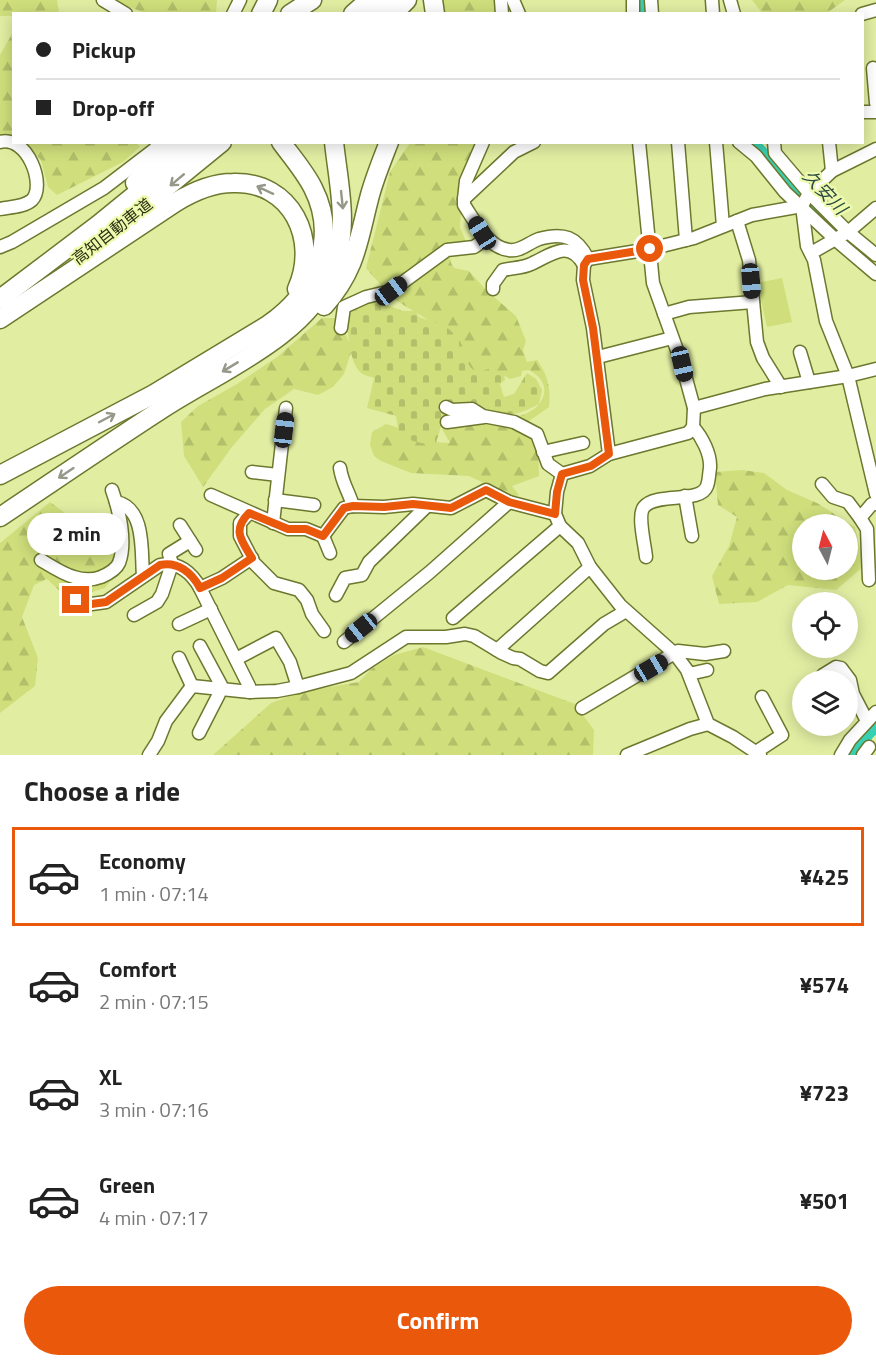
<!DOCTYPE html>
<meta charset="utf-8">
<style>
body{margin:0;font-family:"Titillium Web","Noto Sans JP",sans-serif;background:#f2f2f2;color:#222;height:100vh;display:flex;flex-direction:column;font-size:22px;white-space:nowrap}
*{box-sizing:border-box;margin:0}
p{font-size:20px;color:#767676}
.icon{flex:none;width:33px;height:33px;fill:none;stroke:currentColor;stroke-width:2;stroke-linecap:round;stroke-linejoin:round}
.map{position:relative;height:755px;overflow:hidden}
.details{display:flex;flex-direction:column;background:#fff;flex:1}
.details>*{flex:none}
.top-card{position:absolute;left:12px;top:12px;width:852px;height:132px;border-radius:0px;box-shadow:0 3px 15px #0003;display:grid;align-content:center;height:132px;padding:0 24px;background:#fff}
.needle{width:39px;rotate:353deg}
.buttons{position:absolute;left:792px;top:514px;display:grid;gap:12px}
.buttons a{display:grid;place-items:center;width:66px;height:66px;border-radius:50%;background:#fff;box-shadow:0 3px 15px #0003;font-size:30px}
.end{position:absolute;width:27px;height:27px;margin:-14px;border:8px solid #ea580c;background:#fff;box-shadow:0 0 0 3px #fff}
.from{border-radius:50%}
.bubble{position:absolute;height:42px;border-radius:21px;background:#fff;box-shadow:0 3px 15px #0003;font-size:20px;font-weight:700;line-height:42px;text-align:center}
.car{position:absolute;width:18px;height:36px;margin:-18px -9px;border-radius:8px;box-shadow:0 0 4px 2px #0007;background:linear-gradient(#222 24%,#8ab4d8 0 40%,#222 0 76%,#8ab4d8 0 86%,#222 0)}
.top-card b{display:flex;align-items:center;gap:21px;height:57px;font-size:22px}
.top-card b+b{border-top:2px solid #e0e0e0}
.top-card i{width:15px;height:15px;background:#222}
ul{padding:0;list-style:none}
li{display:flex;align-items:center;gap:18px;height:99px;margin:0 12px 9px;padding:0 12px;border:3px solid transparent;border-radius:0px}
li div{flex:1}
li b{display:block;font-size:22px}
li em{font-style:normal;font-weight:700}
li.selected{border-color:#ea580c}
li>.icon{width:54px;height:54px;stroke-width:1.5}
h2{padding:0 24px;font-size:27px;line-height:72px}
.button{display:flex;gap:12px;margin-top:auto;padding:12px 24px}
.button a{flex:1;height:69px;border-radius:36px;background:#ea580c;color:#fff;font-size:24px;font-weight:700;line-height:69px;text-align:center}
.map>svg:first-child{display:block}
.green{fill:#d0df7c}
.forest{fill:url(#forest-firs);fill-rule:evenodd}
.cemetery{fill:url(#cemetery-stones)}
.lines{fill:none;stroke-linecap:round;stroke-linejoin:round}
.river{stroke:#38d0b2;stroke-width:16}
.minor-casing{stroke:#6d772e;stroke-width:15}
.highway-casing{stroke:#6d772e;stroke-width:21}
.minor{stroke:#fff;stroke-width:12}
.highway{stroke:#fff;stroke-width:18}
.oneway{stroke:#969889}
.route{stroke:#ea580c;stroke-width:8}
.labels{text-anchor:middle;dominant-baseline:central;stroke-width:4.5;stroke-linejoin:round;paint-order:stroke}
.street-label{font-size:16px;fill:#2d3213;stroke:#eefbaf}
.water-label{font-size:18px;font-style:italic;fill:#2d4b43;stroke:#eefbaf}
</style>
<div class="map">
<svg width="876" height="755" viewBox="0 0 876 755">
<defs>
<pattern id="forest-firs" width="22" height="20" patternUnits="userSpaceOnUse" patternTransform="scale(1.5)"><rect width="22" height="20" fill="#d0df7c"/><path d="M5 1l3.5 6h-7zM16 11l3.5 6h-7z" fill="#b3c06a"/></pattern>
<pattern id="cemetery-stones" width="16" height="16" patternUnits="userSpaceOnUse" patternTransform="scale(1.5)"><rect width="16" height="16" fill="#d0df7c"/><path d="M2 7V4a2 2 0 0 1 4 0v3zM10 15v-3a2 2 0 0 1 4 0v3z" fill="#b3c06a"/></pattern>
</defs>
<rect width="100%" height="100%" fill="#e1eea2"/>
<polygon class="green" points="782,278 792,322 767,327 757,283"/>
<g class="forest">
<polygon points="0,0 57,0 59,13 14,14 13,16 0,16"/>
<polygon points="112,0 217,0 216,13 145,13"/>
<polygon points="441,0 494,0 497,13 443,13"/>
<polygon points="752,0 845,0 827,13 763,14"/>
<polygon points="13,32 13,136 0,136 0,55"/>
<polygon points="136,142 140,147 123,162 57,195 48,187 41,160 24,143"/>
<path d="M410,143H476L463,182L460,227L467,244L448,245L451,263L454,268L469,271L487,291L516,316L526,341L523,350L527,362L537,360C548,375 551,389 549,407L529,421L522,422L513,417C542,414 558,385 529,370L522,371L521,376L510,379L505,376H481L468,366L464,353L448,332L392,298L366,268L390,172Z"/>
<polygon points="322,318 339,318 352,349 344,374 333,387 318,395 294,389 265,409 232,447 203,487 184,456 181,422 198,406 237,384 277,357"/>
<path d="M489,420L517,426L538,441L539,476L512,486L519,495L514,497L469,476L411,473L381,461L374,456L370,445L372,432L386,424C412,431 421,443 450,443L442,429L464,422Z"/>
<path d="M742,470L764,473L787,490L817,503L855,527L864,566L836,590L788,585L757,602L719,604L712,576L729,546L737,517L718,505L715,472ZM802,525H848V570H802Z"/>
<polygon points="50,502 113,548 118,571 105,588 68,599 47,579 34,585 22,617 38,658 35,686 0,713 0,543"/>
<polygon points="423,647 575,704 594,730 593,755 213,755 271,703 300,692 359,682 371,669 394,655"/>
</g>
<path class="cemetery" d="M367,298L403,311H416L419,317C430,321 441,322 450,330C453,333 457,337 459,340C470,356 463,379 491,368L504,374L505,380L500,384L504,397L514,394L527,373L536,379L542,390L539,404C503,424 484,414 448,404L435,446L413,441L399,434L396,416L367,408L374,378C371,377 364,375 361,373C348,362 347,323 347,307L360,308Z"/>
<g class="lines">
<g class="river">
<polyline points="642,0 643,14"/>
<polyline points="749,142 851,246"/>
<polyline points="852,755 867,732 876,724"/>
</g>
<g class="minor-casing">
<g id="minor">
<polyline points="103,0 126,14"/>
<polyline points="501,0 502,14"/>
<polyline points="513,0 519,14"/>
<polyline points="651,0 652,14"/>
<polyline points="712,0 713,14"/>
<polyline points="730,0 734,14"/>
<polyline points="233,14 240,0"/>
<polyline points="633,14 633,0"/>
<polyline points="862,14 876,10"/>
<polyline points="873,68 876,103"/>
<polyline points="862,112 876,112"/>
<path d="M0,142C28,135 46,186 32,200C24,207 10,207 0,209"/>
<path d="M534,142L514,152L464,199V205C474,220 488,248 509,250C520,252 528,243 539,239C564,232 577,237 588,259"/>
<polyline points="639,142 653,283 682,364 694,408 693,427 688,433 609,454 590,466 562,474 557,492 555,514 560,526 578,543 590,567 620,605 675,654 687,670 708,724 733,737 760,755"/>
<polyline points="678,142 686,240"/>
<polyline points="716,142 723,226"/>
<polyline points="739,142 756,156 785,192 836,240 876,274"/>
<polyline points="774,142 775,153 809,193 848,232 876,255"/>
<polyline points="829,142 832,171"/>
<polyline points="876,149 832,171 809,193 802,206 807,246 814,260 826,321 848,376 876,494"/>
<polyline points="464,199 466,181 483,142"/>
<polyline points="737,221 749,260 757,342 763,358 781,387"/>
<polyline points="0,247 12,242 104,188 155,149 159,142"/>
<polyline points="811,253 848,232 876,208"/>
<path d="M493,289V284L503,270C512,268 523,268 531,264C551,255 569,238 584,265"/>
<polyline points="664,314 689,307 753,302"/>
<polyline points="341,328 344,307 366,297 391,291 447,250 474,247 487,238"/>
<polyline points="800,352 809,382"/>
<polyline points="598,357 672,338"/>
<polyline points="446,407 452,410 472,409 483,416 514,422 537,434 548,464 562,474"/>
<polyline points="694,408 765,389 848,376 876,369"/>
<polyline points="447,422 484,417"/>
<polyline points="543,452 583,443"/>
<polyline points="609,454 593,328 583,280 584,265 588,259 650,249 694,238 752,215 802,206"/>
<path d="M340,468C342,483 349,492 353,506"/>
<polyline points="252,472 278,475"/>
<polyline points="822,484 833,497 848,502 860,518 872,504 876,504"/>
<polyline points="211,495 288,529 306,529 323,536 344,508 353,506 384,507 413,504 451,508 486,490 509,502 555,514"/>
<polyline points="685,496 692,536"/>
<polyline points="275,500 314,505"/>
<path d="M116,502C146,508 141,553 143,576"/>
<polyline points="249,513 240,523 240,536 254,563 274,583 299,590 307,600 312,614 324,631"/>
<polyline points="860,518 867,529 869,580"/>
<polyline points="273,523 286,408"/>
<polyline points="180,525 196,550"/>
<polyline points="323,536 330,553"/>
<path d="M646,557C645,545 637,515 644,507C656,492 701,504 707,486C709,481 709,474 710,468C711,454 702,437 693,427"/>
<polyline points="252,558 222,578 200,588 249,686 250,692 277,691 298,687 351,673 406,637 446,637 465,634 474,636 502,653 513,658 520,659 540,671 548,673 604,624 626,611"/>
<path d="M41,560C51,566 63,574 74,577C83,580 93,580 101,577C108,574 116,570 119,563C127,542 119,510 112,490"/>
<polyline points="336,595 345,578 362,575 369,562 427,506"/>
<path d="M76,600L77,606L106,602L160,565C178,561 192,573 200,588"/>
<polyline points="134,615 157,602 162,594 172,564 169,554 190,541"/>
<polyline points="453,618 560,526"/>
<polyline points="179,624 211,609"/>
<polyline points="344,642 430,572 509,502"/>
<polyline points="497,650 590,567"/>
<polyline points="179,658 192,686"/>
<polyline points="236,659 276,638 290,662 298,687"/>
<polyline points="689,674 707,670"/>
<polyline points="823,675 836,667 841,668 850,680 853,694 867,721"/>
<polyline points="582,708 678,651 705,654 724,651"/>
<polyline points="199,733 219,694 221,685 200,646"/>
<polyline points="756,752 782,735 762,697"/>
<polyline points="149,755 158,741 166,721 192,686 250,692"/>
<polyline points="627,755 690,729 708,724"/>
<polyline points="841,755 850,740 876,712"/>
<polyline points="863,755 869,747"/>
</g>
</g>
<g class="highway-casing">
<g id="highway">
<polyline points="433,0 435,14"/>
<polyline points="261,14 268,0"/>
<polyline points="290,14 312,0"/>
<polyline points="353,14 369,0"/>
<polyline points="374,14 390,0"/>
<polyline points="393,14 407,0"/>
<polyline points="135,183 176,142"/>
<polyline points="114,230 222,142"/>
<polyline points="0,299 98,225 200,142"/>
<path d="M324,306C357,269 358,240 370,195C375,177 382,160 389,142"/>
<path d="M0,319L176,202C194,191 212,183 233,183C292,181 319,240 297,289"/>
<path d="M0,475L154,394L268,325C313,294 340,241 313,188C305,172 292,157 281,142"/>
<path d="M0,517C54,481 108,444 162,409C218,372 307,337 332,272C350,227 339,189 334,142"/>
</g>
</g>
<use href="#minor" class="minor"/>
<use href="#highway" class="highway"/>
</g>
<defs><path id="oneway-shaft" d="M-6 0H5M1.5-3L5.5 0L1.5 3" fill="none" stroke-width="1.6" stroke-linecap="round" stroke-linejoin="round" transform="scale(1.5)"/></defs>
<g class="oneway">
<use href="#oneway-shaft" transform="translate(177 180) rotate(140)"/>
<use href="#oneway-shaft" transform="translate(265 190) rotate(-155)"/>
<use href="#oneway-shaft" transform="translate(342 200) rotate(84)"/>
<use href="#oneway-shaft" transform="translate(230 367) rotate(149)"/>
<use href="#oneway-shaft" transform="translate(107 418) rotate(-28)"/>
<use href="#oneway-shaft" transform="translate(66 473) rotate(146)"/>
</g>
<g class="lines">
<path class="route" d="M76,600L77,606L106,602L160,565C178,561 192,573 200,588L222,578L252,558C241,540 232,530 249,513L288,529H306L323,536L344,508L353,506L384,507L413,504L451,508L486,490L509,502L555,514L557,492L562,474L591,466L609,454L593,328L583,280L584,265L588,259L650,249"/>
</g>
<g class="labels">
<g class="street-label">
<text transform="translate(112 231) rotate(-38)">高知自動車道</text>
</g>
<g class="water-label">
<text transform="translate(825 192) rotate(46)">久安川</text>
</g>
</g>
</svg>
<div class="buttons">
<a><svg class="needle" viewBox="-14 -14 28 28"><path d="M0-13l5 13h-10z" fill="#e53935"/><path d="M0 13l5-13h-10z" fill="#767676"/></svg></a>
<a><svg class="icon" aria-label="locate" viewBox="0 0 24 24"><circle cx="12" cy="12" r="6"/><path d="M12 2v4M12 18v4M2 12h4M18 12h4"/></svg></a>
<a><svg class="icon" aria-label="layers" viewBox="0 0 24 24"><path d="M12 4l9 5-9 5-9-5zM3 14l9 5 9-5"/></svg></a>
</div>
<i class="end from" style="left:650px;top:249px"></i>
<i class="end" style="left:76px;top:600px"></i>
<div class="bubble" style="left:27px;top:513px;width:99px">2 min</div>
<i class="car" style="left:482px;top:233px;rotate:328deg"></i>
<i class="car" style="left:751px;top:281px;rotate:175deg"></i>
<i class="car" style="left:391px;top:291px;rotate:53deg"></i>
<i class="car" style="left:682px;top:364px;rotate:167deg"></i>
<i class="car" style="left:284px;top:430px;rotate:7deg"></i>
<i class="car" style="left:361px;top:628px;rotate:231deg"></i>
<i class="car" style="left:651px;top:668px;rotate:60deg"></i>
<div class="top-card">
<b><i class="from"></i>Pickup</b>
<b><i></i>Drop-off</b>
</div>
</div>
<section class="details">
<h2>Choose a ride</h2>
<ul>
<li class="selected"><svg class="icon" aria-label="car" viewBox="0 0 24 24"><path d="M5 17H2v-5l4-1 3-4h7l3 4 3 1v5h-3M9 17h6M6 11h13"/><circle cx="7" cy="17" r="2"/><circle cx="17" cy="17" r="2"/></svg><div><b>Economy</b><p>1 min · 07:14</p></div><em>¥425</em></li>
<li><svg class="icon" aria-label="car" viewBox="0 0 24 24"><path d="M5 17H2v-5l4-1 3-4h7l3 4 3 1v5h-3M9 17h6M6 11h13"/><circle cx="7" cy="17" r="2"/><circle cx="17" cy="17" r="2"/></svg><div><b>Comfort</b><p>2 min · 07:15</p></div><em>¥574</em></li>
<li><svg class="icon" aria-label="car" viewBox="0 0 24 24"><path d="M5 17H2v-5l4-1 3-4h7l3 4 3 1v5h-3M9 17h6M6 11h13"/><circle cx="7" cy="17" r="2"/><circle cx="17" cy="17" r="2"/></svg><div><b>XL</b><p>3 min · 07:16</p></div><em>¥723</em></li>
<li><svg class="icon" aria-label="car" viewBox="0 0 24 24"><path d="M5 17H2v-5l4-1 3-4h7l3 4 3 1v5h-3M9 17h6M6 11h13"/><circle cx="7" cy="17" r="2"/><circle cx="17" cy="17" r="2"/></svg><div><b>Green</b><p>4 min · 07:17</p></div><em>¥501</em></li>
</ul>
<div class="button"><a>Confirm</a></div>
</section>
